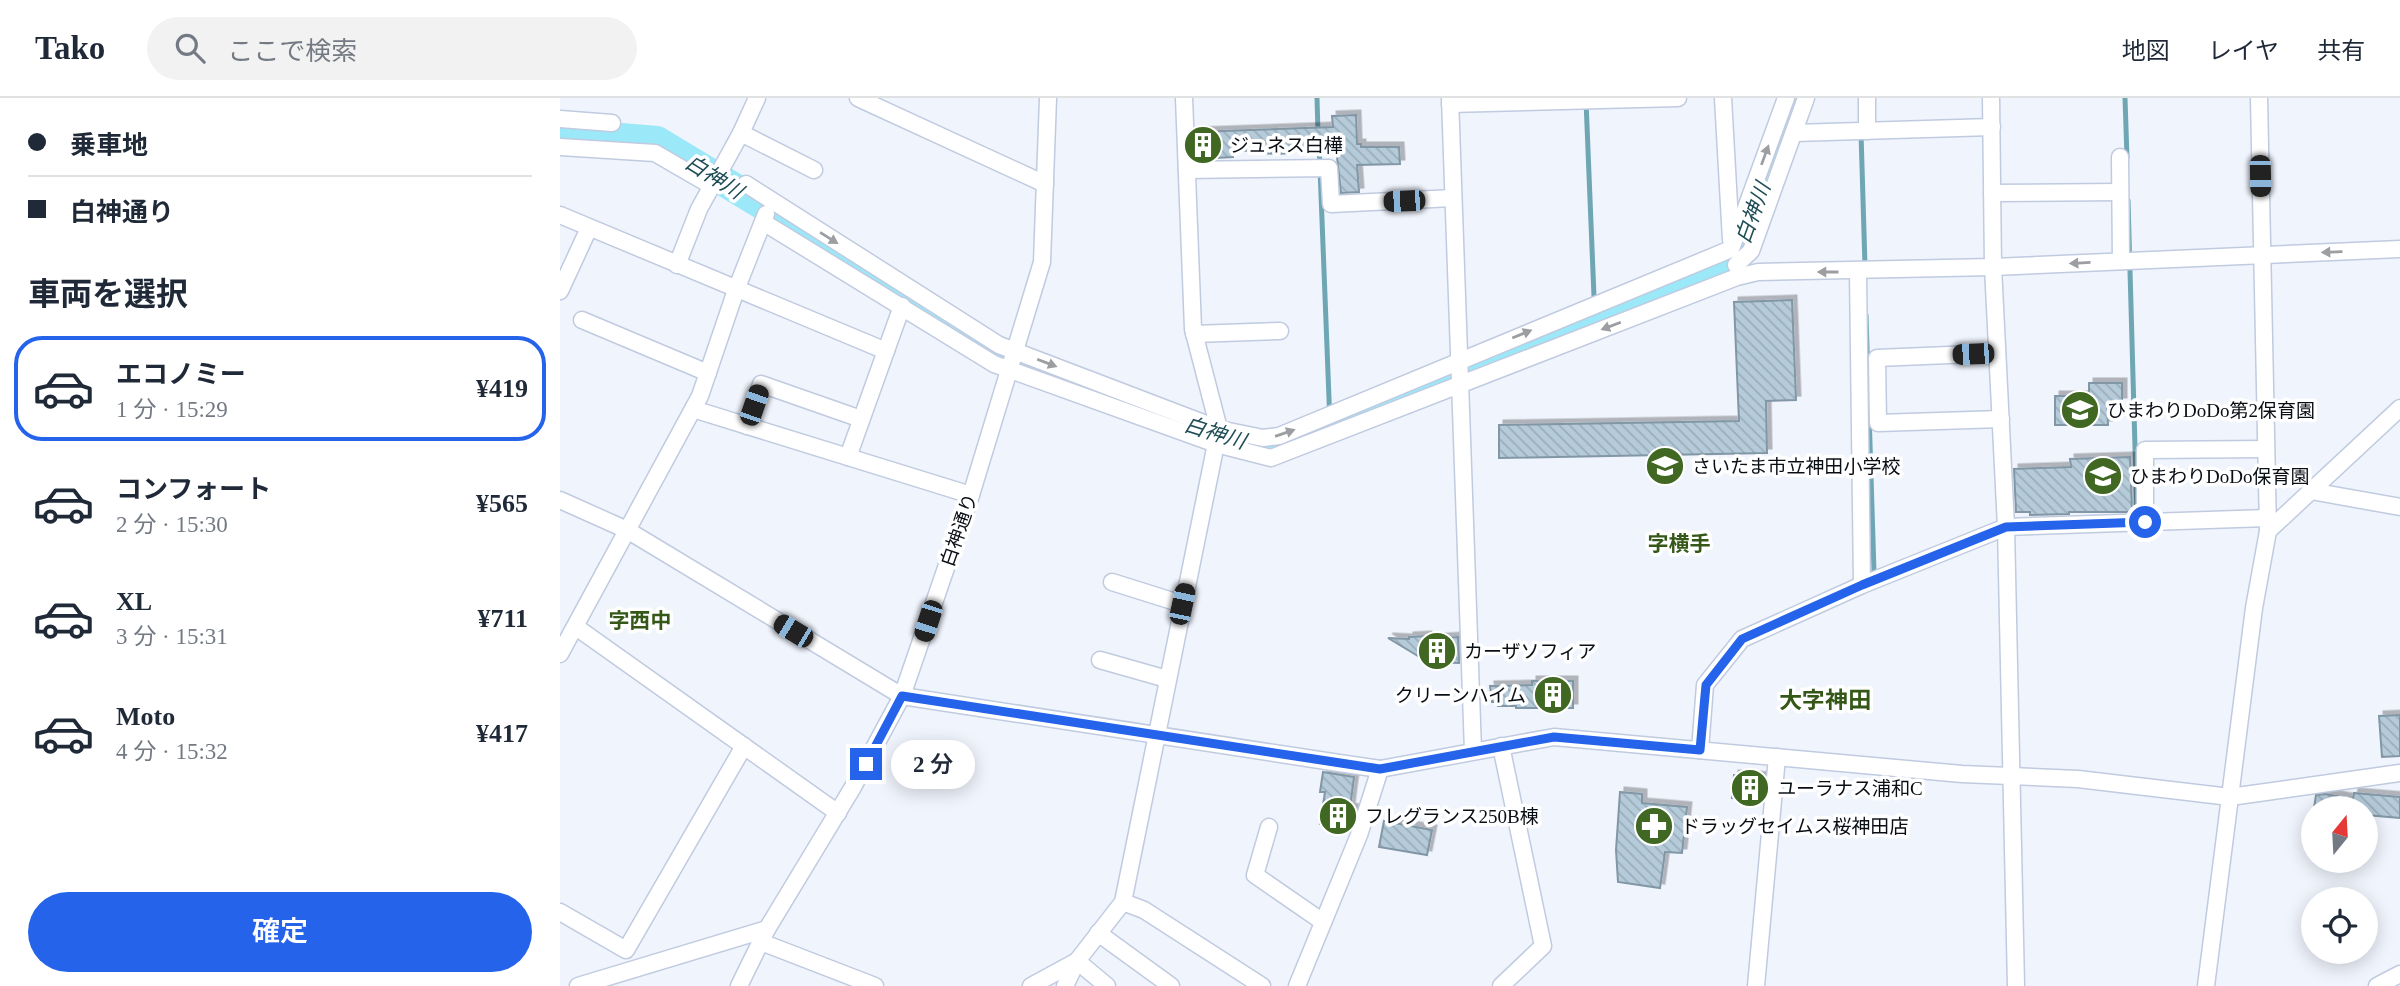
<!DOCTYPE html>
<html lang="ja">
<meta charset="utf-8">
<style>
body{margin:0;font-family:"Times New Roman","Noto Sans JP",serif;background:#f2f2f3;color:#1f2937;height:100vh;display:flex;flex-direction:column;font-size:26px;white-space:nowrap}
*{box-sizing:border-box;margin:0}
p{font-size:23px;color:#747a83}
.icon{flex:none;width:38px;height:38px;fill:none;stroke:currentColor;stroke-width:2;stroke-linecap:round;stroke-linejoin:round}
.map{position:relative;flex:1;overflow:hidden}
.details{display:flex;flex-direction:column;background:#fff;width:560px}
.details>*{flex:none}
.top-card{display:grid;align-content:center;height:154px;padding:0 28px;background:#fff}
.needle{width:46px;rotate:18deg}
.controls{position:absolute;left:1741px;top:698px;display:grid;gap:14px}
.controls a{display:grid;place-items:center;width:77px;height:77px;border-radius:50%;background:#fff;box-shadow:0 4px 18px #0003;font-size:35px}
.end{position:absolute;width:32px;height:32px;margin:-16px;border:9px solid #2563eb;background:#fff;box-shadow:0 0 0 4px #fff}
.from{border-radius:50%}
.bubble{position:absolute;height:49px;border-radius:24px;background:#fff;box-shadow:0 4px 18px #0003;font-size:23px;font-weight:600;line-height:49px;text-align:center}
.car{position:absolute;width:21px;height:42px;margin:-21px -10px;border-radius:9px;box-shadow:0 0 5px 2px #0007;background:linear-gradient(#222 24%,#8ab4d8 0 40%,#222 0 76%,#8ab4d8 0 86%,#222 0)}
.top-card b{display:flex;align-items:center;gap:24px;height:66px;font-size:26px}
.top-card b+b{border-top:2px solid #e0e1e3}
.top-card i{width:18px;height:18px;background:#1f2937}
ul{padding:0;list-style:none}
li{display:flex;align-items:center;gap:21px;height:105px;margin:0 14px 10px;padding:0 14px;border:4px solid transparent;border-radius:28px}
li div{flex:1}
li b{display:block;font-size:26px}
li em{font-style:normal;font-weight:600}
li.on{border-color:#2563eb}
li>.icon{width:63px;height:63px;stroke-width:1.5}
h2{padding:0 28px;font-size:32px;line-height:84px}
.action{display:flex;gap:14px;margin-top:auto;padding:14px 28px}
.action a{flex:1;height:80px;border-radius:42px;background:#2563eb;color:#fff;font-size:28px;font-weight:600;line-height:80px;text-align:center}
header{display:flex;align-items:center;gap:42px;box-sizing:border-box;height:98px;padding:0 35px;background:#fff;border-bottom:2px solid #e0e1e3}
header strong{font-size:33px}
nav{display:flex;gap:38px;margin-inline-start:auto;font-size:24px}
.search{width:490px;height:63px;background:#f2f2f3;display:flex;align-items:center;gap:18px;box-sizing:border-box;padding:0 24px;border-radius:38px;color:#747a83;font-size:26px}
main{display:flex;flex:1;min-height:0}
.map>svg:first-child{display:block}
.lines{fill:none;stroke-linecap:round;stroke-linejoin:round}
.stream{stroke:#6ea6b4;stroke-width:5}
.river{stroke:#9ae8f8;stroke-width:30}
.building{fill:url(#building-back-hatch);stroke:#8297a5;stroke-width:2;filter:url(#shadow)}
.minor-casing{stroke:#c0cbe0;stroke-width:19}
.minor{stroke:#fff;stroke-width:16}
.oneway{fill:#9d9ea1}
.route{stroke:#2563eb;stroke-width:9}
.labels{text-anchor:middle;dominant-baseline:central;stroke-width:7;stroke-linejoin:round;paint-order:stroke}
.poi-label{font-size:19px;fill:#090d14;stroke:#fff;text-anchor:start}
.street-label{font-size:19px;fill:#090d14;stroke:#fff}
.water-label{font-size:21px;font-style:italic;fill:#204e56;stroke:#fff}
.neighbourhood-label{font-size:21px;font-weight:bold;fill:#355819;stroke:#fff}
.quarter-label{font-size:23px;font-weight:bold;fill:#355819;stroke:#fff}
</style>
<header>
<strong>Tako</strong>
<div class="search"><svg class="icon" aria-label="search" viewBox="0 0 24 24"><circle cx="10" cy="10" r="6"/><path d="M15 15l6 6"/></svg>ここで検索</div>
<nav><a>地図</a><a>レイヤ</a><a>共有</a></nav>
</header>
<main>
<section class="details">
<div class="top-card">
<b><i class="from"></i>乗車地</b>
<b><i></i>白神通り</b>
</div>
<h2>車両を選択</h2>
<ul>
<li class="on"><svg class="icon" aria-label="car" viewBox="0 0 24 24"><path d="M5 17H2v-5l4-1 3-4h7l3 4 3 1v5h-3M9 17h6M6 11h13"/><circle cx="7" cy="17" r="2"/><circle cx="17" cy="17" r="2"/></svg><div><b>エコノミー</b><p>1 分 · 15:29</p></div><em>¥419</em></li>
<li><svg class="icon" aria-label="car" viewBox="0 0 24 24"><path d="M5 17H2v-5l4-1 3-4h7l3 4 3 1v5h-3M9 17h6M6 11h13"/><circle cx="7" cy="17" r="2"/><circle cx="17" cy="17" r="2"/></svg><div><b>コンフォート</b><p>2 分 · 15:30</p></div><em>¥565</em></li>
<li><svg class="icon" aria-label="car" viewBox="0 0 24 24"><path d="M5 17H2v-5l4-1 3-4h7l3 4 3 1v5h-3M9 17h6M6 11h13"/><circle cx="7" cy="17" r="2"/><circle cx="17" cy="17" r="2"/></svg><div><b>XL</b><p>3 分 · 15:31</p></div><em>¥711</em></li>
<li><svg class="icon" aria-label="car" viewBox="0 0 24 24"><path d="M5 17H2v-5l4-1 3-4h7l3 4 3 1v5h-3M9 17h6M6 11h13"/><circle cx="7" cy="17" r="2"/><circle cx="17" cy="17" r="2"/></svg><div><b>Moto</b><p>4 分 · 15:32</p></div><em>¥417</em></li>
</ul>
<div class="action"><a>確定</a></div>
</section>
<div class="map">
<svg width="1840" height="888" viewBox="0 0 1840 888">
<defs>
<pattern id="building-back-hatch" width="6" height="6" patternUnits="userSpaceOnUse" patternTransform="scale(1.75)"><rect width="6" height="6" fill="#b5cbda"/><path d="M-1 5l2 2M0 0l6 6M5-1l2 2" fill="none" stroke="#9aadba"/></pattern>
<filter id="shadow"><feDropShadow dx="4.5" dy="-4.5" stdDeviation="0" flood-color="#0004"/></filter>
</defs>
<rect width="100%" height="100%" fill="#f0f4fd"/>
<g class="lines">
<g class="stream">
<polyline points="757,0 758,35"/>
<polyline points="1565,0 1567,60"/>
<polyline points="1026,3 1035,223"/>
<polyline points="1301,35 1305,168"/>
<polyline points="759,45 770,326"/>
<polyline points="1568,102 1577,420"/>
<polyline points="1306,217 1314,474"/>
</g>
<polyline class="river" points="0,35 97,43 216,115 427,252 628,327 688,347 716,349 838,298 925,266 1156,174 1177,160 1236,0"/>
</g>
<g class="building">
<polygon points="796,17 797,46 801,46 801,49 839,49 840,66 797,67 799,94 781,95 776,50 731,52 731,55 716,56 703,55 703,51 673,54 673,59 637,61 636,34 773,29 772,18"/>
<polygon points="1232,202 1236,302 1206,303 1207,355 939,360 939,327 1179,323 1174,204"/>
<polygon points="1529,285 1562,285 1562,304 1547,304 1548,327 1495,327 1495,298 1529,298"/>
<polygon points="1570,359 1572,414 1509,414 1509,416 1470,417 1470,414 1456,414 1454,371 1511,369 1510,361"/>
<polygon points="867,538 868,541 898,539 899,565 868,564 828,540 849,541 849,539"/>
<polygon points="972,583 1013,583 1013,610 956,610 956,608 938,608 938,604 932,604 930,588 972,587"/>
<polygon points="1840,617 1840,658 1822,659 1819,618"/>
<polygon points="763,674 794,679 790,710 795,711 790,730 760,726 765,694 760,694"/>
<polygon points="1174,677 1205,679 1202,702 1172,700"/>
<polygon points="1060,694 1082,696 1082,705 1127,709 1122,755 1105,754 1100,790 1058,784 1056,752"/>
<polygon points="1794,695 1840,699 1840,720 1806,717 1806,710 1754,710 1756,697 1765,696 1793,701"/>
<polygon points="824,723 872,732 867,757 819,749"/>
</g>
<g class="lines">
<g class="minor-casing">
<g id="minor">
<polyline points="298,0 485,86"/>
<polyline points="890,0 913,653"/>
<polyline points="1163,0 1171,142"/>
<polyline points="1307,0 1307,33"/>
<polyline points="1431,0 1433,169 1446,429 1456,888"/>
<polyline points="890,6 1118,0"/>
<polyline points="0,21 52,25"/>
<polyline points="181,35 254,72"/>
<polyline points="1234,35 1432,29"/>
<polyline points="0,49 95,55 152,88"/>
<polyline points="1560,59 1561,163"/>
<polyline points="627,72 769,70 771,106 893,100"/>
<polyline points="186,86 439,247 659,331 703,340 719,338 1171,151 1226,0"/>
<polyline points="1432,95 1560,94"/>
<polyline points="0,117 326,253"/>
<polyline points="203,124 434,266 656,346 711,360 1177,179 1198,174 1433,169 1840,151"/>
<polyline points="117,167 139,111 181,35 197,0"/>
<polyline points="1176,167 1191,153 1246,0"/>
<polyline points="1298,174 1302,487"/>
<polyline points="0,193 29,130"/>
<polyline points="22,222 148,275"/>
<polyline points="634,236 720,233"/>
<polyline points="1437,255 1317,260 1318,325 1441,321"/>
<polyline points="133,311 411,397"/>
<polyline points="187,328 201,286 301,321"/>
<polyline points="288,359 342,208"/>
<polyline points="1751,393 1840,409"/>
<polyline points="0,402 67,432 342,598 779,665 820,671 994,639 1402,676 1518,681 1670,699 1840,675"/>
<polyline points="1585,424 1585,352 1706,351"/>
<polyline points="1708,433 1840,310"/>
<polyline points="552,484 622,506"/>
<polyline points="16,529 278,715"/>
<polyline points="0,556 140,298 176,192 206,116"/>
<polyline points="540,562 607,581"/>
<polyline points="941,648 983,848 941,888"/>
<polyline points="1140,652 1145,587 1182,541 1302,487 1446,429 1707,420"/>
<polyline points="709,729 695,777 763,824"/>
<polyline points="563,804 584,812 702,888"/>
<polyline points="0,814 66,852 184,648"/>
<polyline points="538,835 611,888"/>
<polyline points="201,844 315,888"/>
<polyline points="18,888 207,831"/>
<polyline points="179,888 207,831 293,689 342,598 411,397 482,164 488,0"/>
<polyline points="471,888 517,863 563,804 659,331 633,231 624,0"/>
<polyline points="505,888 517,863 547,888"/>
<polyline points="737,888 799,737 820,671"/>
<polyline points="1196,888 1217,659"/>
<polyline points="1646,888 1694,510 1708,433 1699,0"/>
<polyline points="1817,888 1840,876"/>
</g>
</g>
<use href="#minor" class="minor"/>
</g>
<defs><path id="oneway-solid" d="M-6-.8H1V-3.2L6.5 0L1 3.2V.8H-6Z" transform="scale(1.75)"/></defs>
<g class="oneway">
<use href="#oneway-solid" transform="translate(1205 57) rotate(-70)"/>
<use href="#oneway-solid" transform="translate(269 140) rotate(32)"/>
<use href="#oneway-solid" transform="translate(1772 154) rotate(178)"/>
<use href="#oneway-solid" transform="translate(1520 165) rotate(177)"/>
<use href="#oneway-solid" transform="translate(1268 174) rotate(180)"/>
<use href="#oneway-solid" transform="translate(1051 228) rotate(159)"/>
<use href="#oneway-solid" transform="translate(962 236) rotate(-22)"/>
<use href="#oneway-solid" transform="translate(487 265) rotate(21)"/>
<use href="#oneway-solid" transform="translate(725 335) rotate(-19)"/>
</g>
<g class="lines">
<polyline class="route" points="306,666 342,598 820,671 994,639 1140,652 1146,587 1182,541 1302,487 1446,429 1585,424"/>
</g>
<defs>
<g id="building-disc" transform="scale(2.0125)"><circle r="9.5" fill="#416823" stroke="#fff"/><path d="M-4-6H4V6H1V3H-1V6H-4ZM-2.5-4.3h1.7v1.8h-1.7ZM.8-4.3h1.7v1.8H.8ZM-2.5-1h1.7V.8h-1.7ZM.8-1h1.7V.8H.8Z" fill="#fff"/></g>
<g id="school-disc" transform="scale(2.0125)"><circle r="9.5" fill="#416823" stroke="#fff"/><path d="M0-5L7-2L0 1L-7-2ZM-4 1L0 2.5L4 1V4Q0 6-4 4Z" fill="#fff"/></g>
<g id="pharmacy-disc" transform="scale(2.0125)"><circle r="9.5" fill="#416823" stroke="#fff"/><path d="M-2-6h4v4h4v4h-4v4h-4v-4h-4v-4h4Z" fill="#fff"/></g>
</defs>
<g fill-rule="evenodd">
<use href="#building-disc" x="643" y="47"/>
<use href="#school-disc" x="1520" y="312"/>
<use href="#school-disc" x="1105" y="368"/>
<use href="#school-disc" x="1543" y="378"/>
<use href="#building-disc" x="877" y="553"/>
<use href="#building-disc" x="993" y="597"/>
<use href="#building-disc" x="1190" y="690"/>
<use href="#building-disc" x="778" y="718"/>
<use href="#pharmacy-disc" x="1094" y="728"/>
</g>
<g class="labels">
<g class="poi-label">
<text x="670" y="47">ジュネス白樺</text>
<text x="1547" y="312">ひまわりDoDo第2保育園</text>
<text x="1132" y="368">さいたま市立神田小学校</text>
<text x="1570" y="378">ひまわりDoDo保育園</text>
<text x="904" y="553">カーザソフィア</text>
<text x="966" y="597" text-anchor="end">クリーンハイム</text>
<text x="1217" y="690">ユーラナス浦和C</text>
<text x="805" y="718">フレグランス250B棟</text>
<text x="1121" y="728">ドラッグセイムス桜神田店</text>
</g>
<g class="street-label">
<text transform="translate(399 432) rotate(-71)">白神通り</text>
</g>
<g class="water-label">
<text transform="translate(154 79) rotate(32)">白神川</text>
<text transform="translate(1193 115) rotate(-70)">白神川</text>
<text transform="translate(655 335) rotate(17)">白神川</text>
</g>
<g class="neighbourhood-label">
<text x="1119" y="446">字横手</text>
<text x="80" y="523">字西中</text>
</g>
<g class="quarter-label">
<text x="1265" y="602">大字神田</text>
</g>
</g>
</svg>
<div class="controls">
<a><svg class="needle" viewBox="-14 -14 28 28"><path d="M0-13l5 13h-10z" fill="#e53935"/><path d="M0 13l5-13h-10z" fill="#747a83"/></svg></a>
<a><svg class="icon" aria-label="locate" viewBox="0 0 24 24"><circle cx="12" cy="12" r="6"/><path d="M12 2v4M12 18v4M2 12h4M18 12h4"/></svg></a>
</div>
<i class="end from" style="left:1585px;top:424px"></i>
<i class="end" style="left:306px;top:666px"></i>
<div class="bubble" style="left:331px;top:642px;width:84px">2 分</div>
<i class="car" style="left:1700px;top:78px;rotate:179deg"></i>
<i class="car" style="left:844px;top:103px;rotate:268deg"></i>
<i class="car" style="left:1413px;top:256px;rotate:268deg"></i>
<i class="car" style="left:194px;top:307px;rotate:19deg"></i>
<i class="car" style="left:622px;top:506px;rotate:12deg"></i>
<i class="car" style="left:368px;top:523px;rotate:198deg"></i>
<i class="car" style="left:233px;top:533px;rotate:301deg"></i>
</div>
</main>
